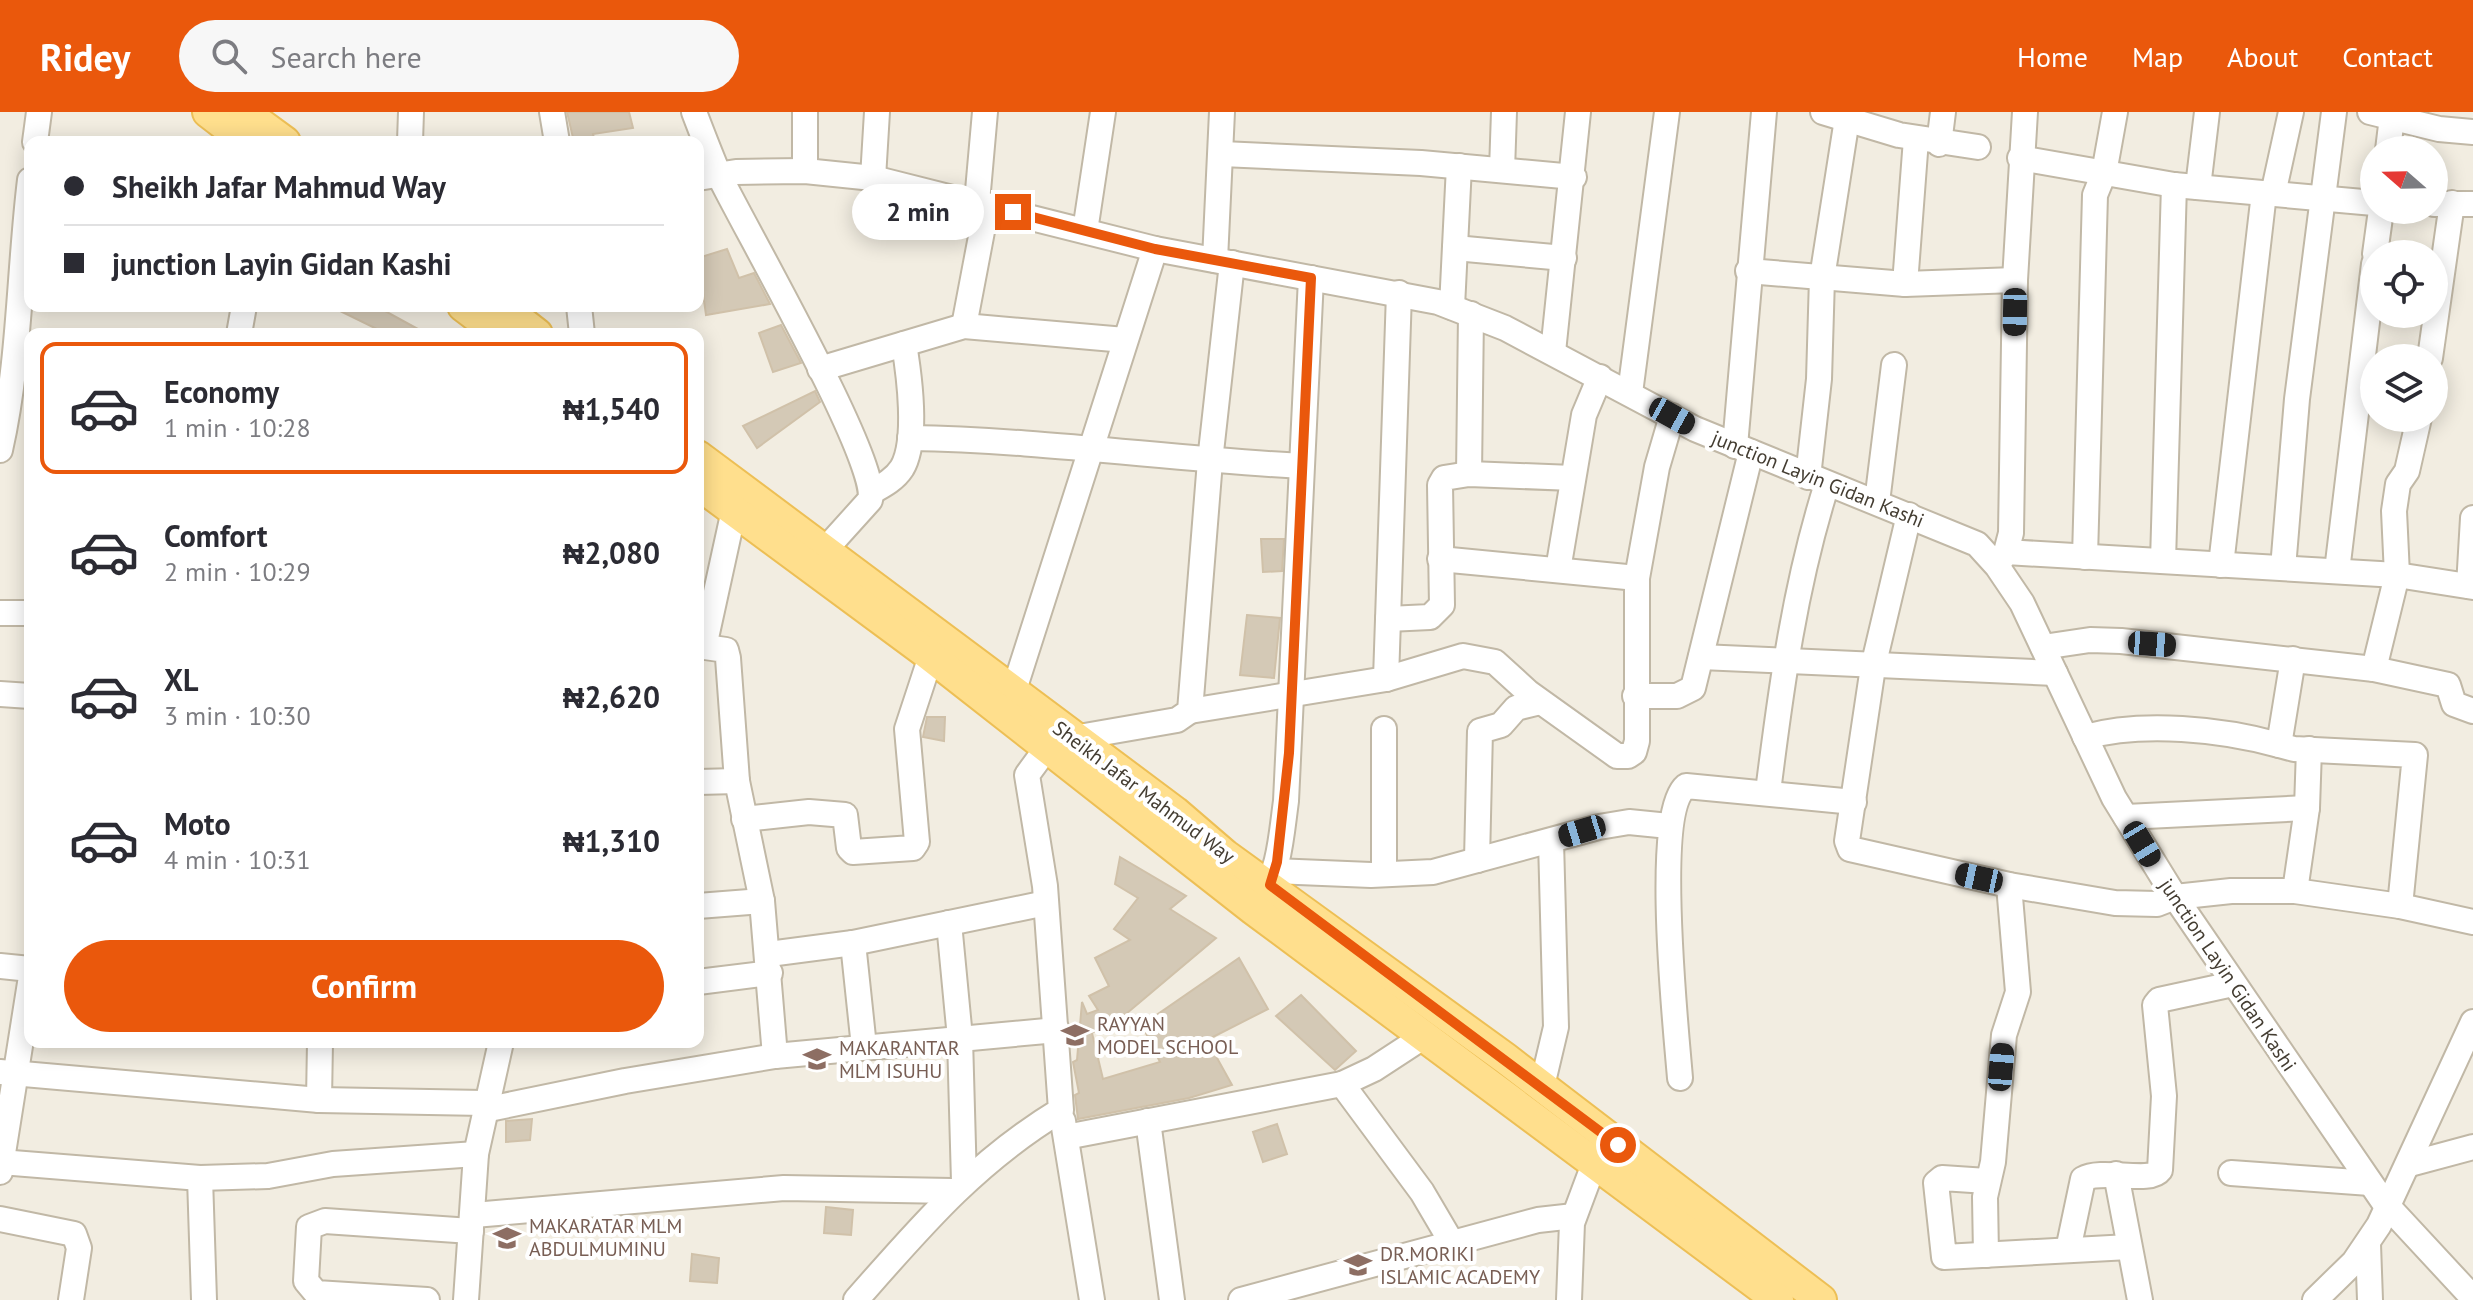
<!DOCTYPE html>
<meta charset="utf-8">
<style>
body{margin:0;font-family:"PT Sans",sans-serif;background:#f7f7f7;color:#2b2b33;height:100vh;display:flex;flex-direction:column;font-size:30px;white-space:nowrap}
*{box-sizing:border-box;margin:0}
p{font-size:26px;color:#7c7c81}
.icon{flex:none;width:44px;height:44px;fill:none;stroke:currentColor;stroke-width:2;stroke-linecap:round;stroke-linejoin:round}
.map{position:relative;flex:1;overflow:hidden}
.side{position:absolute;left:24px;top:216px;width:680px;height:720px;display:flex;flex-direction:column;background:#fff;border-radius:16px;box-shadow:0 4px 20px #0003}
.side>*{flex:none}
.top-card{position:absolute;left:24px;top:24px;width:680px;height:176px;border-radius:16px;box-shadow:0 4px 20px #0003;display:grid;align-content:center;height:176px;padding:0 40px;background:#fff}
.needle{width:52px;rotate:290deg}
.tools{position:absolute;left:2360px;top:24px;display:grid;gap:16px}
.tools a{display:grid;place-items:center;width:88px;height:88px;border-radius:50%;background:#fff;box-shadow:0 4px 20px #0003;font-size:40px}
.end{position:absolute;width:36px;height:36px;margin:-18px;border:10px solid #ea580c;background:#fff;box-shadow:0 0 0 4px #fff}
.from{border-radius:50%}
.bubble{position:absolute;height:56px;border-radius:28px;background:#fff;box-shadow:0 4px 20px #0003;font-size:26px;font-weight:700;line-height:56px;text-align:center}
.car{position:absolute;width:24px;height:48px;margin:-24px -12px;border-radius:10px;box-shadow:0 0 6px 2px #0007;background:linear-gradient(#222 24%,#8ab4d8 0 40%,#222 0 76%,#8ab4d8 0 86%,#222 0)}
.top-card b{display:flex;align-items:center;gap:28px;height:76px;font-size:30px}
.top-card b+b{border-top:2px solid #e1e1e2}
.top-card i{width:20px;height:20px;background:#2b2b33}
ul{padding:14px 0 0;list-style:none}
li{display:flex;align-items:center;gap:24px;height:132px;margin:0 16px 12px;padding:0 24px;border:4px solid transparent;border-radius:16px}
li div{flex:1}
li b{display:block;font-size:30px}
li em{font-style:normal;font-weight:700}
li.active{border-color:#ea580c}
li>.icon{width:72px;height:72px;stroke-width:1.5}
.primary-button{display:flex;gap:16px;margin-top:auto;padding:16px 40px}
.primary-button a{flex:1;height:92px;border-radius:48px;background:#ea580c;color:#fff;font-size:32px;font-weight:700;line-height:92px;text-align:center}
header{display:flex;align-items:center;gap:48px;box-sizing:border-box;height:112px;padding:0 40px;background:#ea580c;color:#fff}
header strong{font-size:38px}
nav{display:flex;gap:44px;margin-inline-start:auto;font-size:28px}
.search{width:560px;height:72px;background:#f7f7f7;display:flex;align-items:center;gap:20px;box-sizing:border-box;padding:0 28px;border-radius:44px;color:#7c7c81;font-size:30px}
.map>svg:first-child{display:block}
.building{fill:#d4c9b6;stroke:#d0c1a9;stroke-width:2}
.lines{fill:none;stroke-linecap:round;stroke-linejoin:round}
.minor-casing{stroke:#c1b8a6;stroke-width:28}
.major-casing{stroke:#edbf55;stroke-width:34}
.minor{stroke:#fff;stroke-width:24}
.major{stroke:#ffdf8d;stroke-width:30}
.route{stroke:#ea580c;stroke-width:10}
.labels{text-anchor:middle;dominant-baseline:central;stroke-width:8;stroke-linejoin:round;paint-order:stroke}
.street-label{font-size:20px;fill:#443d32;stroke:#fff}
.education-label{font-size:20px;fill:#785e54;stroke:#fff;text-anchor:start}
</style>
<header>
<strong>Ridey</strong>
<div class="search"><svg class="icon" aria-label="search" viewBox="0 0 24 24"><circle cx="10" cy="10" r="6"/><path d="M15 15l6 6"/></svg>Search here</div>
<nav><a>Home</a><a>Map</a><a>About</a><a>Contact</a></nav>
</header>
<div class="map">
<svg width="2473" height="1188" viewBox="0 0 2473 1188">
<rect width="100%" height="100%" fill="#f2ede1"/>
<g class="building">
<polygon points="567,0 629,0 633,16 593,22 595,30 574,30"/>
<polygon points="727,137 739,166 754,161 770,192 706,203 702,173 698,174 698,146"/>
<polygon points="330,194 376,194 427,222 387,222"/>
<polygon points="781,213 801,251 773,260 759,221"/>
<polygon points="815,279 820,290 757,336 743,314"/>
<polygon points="1261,427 1284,427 1282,459 1263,460"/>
<polygon points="1247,503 1280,506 1274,566 1240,563"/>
<polygon points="927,605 945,605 944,629 923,625"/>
<polygon points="1120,745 1186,784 1170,797 1216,826 1126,902 1092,921 1103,967 1160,950 1142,913 1239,846 1268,897 1207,928 1232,973 1189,986 1078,1007 1075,983 1079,981 1073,950 1077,948 1082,890 1087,902 1098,898 1089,884 1109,874 1095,846 1130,828 1114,817 1138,786 1115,772"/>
<polygon points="1301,883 1356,939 1335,958 1276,904"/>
<polygon points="532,1007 530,1028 506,1030 506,1009"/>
<polygon points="1277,1012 1287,1042 1263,1050 1253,1020"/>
<polygon points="826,1095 853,1098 851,1123 824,1121"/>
<polygon points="692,1142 719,1146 717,1171 690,1169"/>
</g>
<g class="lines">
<g class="minor-casing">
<g id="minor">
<polyline points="552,0 557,30"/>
<path d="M694,0C702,21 710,42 719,63C743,113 881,352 870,388L824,439"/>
<polyline points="1823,0 1899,23 1978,35"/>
<polyline points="2370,0 2439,17 2473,20"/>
<polyline points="35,30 39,0"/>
<polyline points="410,30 411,0"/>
<polyline points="1939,32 1943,0"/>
<polyline points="2388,38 2392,5"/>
<polyline points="1222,42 1421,51 1574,65"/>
<polyline points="2020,46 2174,73 2374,91"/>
<polyline points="1502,58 1504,0"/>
<polyline points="805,59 805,0"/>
<polyline points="698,66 736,60 805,59 873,66 1155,137 1438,190 1505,216 1695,317 1977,432 1997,454 2022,491 2114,686 2175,785 2383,1089 2473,1186"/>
<polyline points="873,66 877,0"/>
<polyline points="2198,75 2207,0"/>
<polyline points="2273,82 2291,0"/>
<polyline points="977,90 985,0"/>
<polyline points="2434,92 2473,92"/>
<polyline points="1085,119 1103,0"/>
<polyline points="1455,136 1564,146"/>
<polyline points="2375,142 2381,98"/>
<polyline points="1215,148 1222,0"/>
<polyline points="1748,159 1905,172 2015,168"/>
<polyline points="1905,172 1916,27"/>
<polyline points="579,194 582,222"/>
<polyline points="1452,195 1459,54"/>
<polyline points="964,214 987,93"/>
<polyline points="239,222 244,194"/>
<polyline points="1553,240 1578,0"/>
<polyline points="2430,246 2452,91"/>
<polyline points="820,257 964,214 1125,228"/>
<polyline points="1630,281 1667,0"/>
<path d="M910,326C1041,328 1171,347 1301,354"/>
<polyline points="1735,334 1764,0"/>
<path d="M0,338C20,250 19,158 30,68"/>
<polyline points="1469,362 1471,202"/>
<polyline points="1808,365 1819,267 1822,166 1847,7"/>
<path d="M873,379C884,373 895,367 902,356C918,329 909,262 904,232"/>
<polyline points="1877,390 1894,253"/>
<polyline points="1909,403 1873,555 1847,729 1850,737 2009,773 2115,791 2157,792 2175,785 2231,779 2295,779 2400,794 2473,810"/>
<polyline points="2006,440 2397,463 2473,475"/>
<polyline points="2085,445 2095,83 2104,61 2115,0"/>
<polyline points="1440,447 1637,466"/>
<polyline points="2163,449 2174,73"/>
<polyline points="1998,452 2006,440 2011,421 2015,168 2025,0"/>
<polyline points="2221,453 2264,81"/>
<polyline points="2283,456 2297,287 2334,0"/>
<polyline points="1558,458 1584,303 1600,265"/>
<polyline points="2337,459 2374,152"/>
<polyline points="2469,474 2473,406"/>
<polyline points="0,501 30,501"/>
<polyline points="1388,507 1430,505 1442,493 1440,373 1444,366 1469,362 1573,366"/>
<polyline points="698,534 726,538 728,546 737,669 762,789 775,944"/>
<polyline points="704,535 734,398"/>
<polyline points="2043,535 2090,528 2121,529 2374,557 2448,573 2454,592 2473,599"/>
<polyline points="1701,545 2055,561"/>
<polyline points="2374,557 2397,463 2394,399 2398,372 2407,359 2419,306"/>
<polyline points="1386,567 1399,181"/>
<polyline points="1013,581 1155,137"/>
<polyline points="0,582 30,584"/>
<polyline points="1635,584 1677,584 1693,576 1751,340"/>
<polyline points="1190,599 1386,567 1463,544 1495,550 1529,581 1617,644 1628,644 1634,640 1637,629 1637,466 1657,355 1672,304"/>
<path d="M2085,625C2142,609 2222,617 2279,633L2293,547"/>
<polyline points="1073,626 1177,608 1190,599 1210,349 1232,151"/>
<polyline points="2279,633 2294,637 2415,643 2400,794"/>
<polyline points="698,670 737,669"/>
<path d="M1768,680C1781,576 1795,472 1827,372"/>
<polyline points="2126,705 2307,696"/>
<polyline points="744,707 809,700 845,703 849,736 853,740 913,736 917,730 907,617 931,544"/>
<polyline points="1477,748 1480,619 1501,613 1516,596 1540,590"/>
<polyline points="1274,759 1371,763 1433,760 1599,715 1629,710 1669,714"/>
<polyline points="1384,762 1384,617"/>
<polyline points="2295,779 2307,696 2309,637"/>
<path d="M1259,789C1280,759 1281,725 1286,689L1311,166"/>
<polyline points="698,794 762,789"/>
<polyline points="949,811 960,926 964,1070"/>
<polyline points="853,831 864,935"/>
<polyline points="769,842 853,831 1046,791"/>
<polyline points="0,854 30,857"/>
<polyline points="698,870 770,861"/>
<polyline points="0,960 319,988 484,991"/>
<path d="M1680,966C1676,917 1653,701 1686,674L1854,690"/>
<polyline points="1342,972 1422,1080 1452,1131"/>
<polyline points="1542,974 1556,915 1551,729"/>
<polyline points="319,988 320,930"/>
<polyline points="484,998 625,969 775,944 1057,918"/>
<polyline points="1063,1009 1092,1188"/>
<polyline points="1148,1009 1172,1188"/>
<polyline points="1066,1025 1342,972 1374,957 1423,925"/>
<polyline points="0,1050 200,1066 268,1064 333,1052 476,1042"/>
<polyline points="2410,1052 2473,1035"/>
<polyline points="0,1060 30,871"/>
<polyline points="2231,1061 2370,1071"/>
<polyline points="2116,1062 2140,1188"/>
<polyline points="200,1066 204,1188"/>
<polyline points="1987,1069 1942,1066 1936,1071 1944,1145 2129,1135"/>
<polyline points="474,1103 784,1076 952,1079"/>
<polyline points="0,1107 74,1122 79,1136 71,1188"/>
<polyline points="2368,1132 2370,1188"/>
<path d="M2068,1138L2083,1067C2102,1056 2150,1072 2160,1058L2164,984L2155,893L2159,888L2233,872"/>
<polyline points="1986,1143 1985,1085 1993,1050 2004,923 2018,880 2009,773"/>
<polyline points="427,1188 316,1181 306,1169 309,1115 325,1109 471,1119"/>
<polyline points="466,1188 476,1042 501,930"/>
<path d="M856,1188C921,1114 975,1050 1061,998L1045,774L1027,663L1046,637"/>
<polyline points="1241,1188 1538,1108 1574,1104"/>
<polyline points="1569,1188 1572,1111 1594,1052"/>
<polyline points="2315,1188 2354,1150 2379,1113 2473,910"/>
</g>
</g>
<g class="major-casing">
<g id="major">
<polyline points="208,0 247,30"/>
<polyline points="244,0 285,30"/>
<polyline points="463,194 500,222"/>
<polyline points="501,194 537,222"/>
<polyline points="698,344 1175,700 1225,743 1505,946 1821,1188"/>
<polyline points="698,372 924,539 1253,797 1778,1188"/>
</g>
</g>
<use href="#minor" class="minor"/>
<use href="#major" class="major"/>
</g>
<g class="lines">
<polyline class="route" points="1013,100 1155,137 1311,166 1289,641 1277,750 1270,773 1618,1033"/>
</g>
<defs>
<g id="school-bare" transform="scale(2.16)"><path d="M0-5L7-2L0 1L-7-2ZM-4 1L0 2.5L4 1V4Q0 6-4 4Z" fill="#8d6e63" stroke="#fff" stroke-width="2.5" paint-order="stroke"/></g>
</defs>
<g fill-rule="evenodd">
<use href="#school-bare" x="1075" y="923"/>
<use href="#school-bare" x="817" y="947"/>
<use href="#school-bare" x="507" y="1126"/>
<use href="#school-bare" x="1358" y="1153"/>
</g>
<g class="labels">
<g class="street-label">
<text transform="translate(1818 367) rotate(22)">junction Layin Gidan Kashi</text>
<text transform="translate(1144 680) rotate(37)">Sheikh Jafar Mahmud Way</text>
<text transform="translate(2228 863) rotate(56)">junction Layin Gidan Kashi</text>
</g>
<g class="education-label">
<text x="1097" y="912">RAYYAN<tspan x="1097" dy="23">MODEL SCHOOL</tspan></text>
<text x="839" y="936">MAKARANTAR<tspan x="839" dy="23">MLM ISUHU</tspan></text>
<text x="529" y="1114">MAKARATAR MLM<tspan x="529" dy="23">ABDULMUMINU</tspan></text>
<text x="1380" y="1142">DR.MORIKI<tspan x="1380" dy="23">ISLAMIC ACADEMY</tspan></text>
</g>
</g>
</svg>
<div class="tools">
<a><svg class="needle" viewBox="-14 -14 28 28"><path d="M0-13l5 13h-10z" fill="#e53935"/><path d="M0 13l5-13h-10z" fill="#7c7c81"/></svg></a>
<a><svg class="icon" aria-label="locate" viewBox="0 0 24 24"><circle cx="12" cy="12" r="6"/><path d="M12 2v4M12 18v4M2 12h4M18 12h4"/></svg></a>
<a><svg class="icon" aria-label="layers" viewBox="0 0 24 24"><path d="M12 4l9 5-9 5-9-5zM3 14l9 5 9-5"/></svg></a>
</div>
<i class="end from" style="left:1618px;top:1033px"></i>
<i class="end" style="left:1013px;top:100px"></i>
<div class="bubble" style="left:852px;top:72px;width:132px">2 min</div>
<i class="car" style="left:2015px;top:200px;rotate:181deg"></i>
<i class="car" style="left:1672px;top:304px;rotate:119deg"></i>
<i class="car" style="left:2152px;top:532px;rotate:94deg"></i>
<i class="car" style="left:1582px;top:719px;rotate:253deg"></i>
<i class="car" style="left:2142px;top:732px;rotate:149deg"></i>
<i class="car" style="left:1979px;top:766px;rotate:282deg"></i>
<i class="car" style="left:2001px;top:955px;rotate:5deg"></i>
<div class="top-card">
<b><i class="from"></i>Sheikh Jafar Mahmud Way</b>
<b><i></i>junction Layin Gidan Kashi</b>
</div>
<section class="side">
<ul>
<li class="active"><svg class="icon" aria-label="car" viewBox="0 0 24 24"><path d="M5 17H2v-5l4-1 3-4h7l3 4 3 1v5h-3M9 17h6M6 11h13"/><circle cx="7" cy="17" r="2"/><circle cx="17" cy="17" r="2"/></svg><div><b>Economy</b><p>1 min · 10:28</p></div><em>₦1,540</em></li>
<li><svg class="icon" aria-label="car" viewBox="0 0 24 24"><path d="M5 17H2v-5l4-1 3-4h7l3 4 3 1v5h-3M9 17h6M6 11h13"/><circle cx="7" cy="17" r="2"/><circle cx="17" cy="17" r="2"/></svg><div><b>Comfort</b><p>2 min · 10:29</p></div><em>₦2,080</em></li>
<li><svg class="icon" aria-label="car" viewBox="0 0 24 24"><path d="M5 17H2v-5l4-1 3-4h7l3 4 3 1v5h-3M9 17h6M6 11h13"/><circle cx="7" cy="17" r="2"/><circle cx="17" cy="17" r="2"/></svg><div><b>XL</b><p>3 min · 10:30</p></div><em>₦2,620</em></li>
<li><svg class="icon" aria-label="car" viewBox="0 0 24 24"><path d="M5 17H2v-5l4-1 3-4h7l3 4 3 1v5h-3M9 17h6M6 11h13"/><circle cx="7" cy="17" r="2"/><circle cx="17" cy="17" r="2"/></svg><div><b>Moto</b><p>4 min · 10:31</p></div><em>₦1,310</em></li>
</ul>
<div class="primary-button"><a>Confirm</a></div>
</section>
</div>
